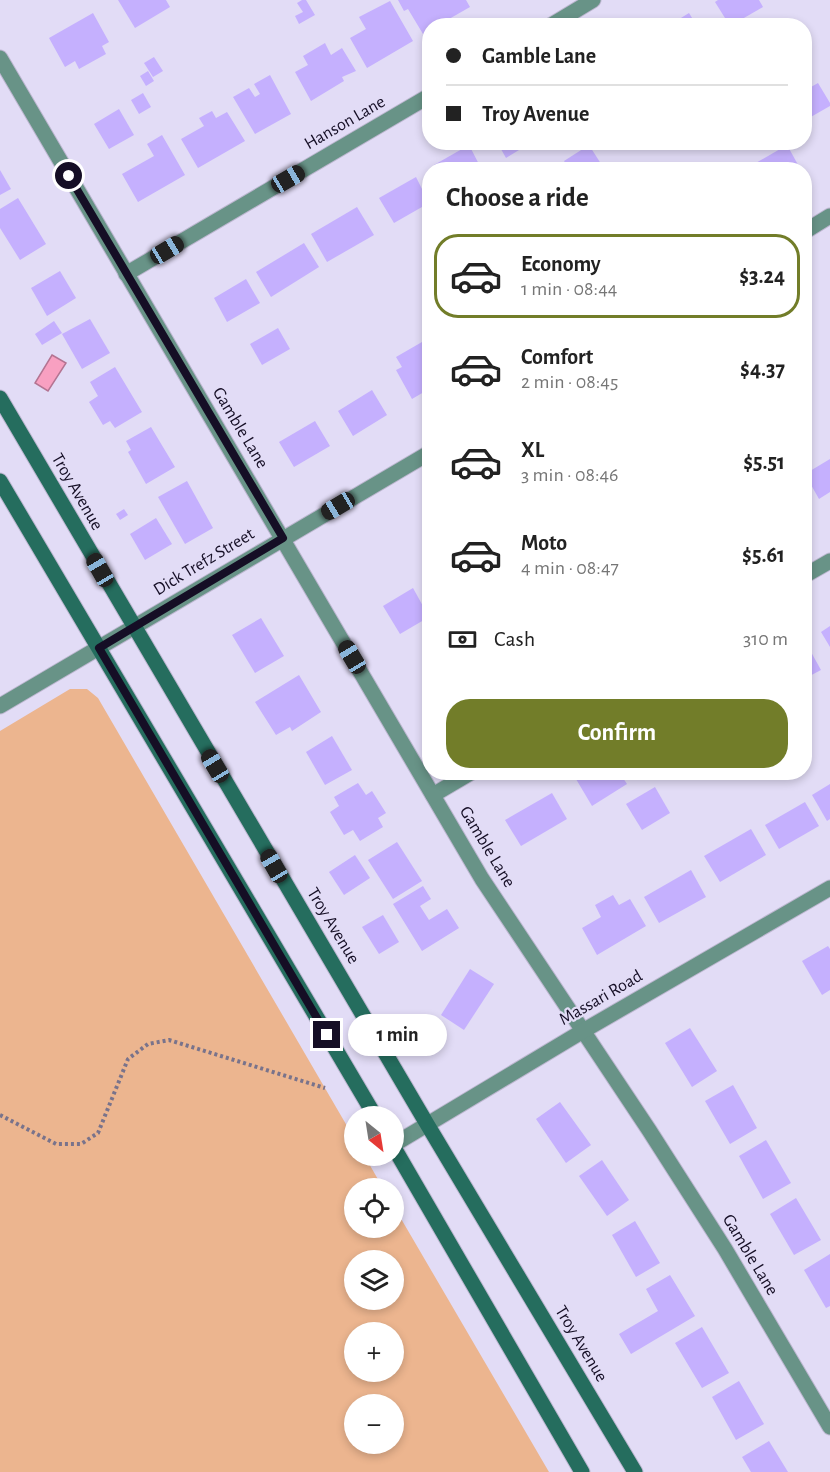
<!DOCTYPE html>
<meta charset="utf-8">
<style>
body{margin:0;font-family:"Alegreya Sans",sans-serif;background:#f2f2f2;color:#222;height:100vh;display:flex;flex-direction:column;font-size:22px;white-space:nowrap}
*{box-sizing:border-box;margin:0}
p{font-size:20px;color:#767676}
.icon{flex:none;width:33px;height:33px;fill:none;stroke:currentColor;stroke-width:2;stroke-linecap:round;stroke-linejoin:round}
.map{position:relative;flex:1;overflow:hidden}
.sheet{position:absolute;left:422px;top:162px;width:390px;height:618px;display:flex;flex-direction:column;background:#fff;border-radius:24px;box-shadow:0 3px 9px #0003}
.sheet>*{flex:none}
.top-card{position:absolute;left:422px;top:18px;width:390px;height:132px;border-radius:24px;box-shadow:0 3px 9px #0003;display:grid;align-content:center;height:132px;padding:0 24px;background:#fff}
.needle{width:39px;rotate:150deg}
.tools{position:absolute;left:344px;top:1106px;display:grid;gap:12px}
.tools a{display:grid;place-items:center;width:60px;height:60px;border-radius:50%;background:#fff;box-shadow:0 3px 9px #0003;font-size:30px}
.end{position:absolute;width:27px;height:27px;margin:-14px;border:8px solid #150e25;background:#fff;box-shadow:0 0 0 3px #fff}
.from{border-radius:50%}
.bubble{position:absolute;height:42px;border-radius:21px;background:#fff;box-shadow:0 3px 9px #0003;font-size:20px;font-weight:700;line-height:42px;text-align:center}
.car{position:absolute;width:18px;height:36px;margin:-18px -9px;border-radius:8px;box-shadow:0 0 4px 2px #0007;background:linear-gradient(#222 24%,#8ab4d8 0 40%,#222 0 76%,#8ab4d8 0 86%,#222 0)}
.top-card b{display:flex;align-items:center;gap:21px;height:57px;font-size:22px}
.top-card b+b{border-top:2px solid #e0e0e0}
.top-card i{width:15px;height:15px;background:#222}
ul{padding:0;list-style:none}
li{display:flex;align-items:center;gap:18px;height:84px;margin:0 12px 9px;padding:0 12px;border:3px solid transparent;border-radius:24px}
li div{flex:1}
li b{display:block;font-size:22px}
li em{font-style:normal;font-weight:700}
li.on{border-color:#727d29}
li>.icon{width:54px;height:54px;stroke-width:1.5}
h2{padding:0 24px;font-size:27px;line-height:72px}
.pay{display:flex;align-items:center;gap:15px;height:66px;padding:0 24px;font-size:22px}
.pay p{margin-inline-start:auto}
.button{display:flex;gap:12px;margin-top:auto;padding:12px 24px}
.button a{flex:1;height:69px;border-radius:24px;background:#727d29;color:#fff;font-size:24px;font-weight:700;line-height:69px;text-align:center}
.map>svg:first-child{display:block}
.green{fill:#ecb58f;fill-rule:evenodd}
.water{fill:#f8a0c1;stroke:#b47492;stroke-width:1.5}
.building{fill:#c5b0fe}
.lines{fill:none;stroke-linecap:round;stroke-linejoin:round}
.street-casing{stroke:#bdb7d0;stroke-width:17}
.secondary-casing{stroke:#bdb7d0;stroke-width:17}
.path{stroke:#79738b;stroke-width:4;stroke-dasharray:3 3;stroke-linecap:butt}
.street{stroke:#689387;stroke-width:15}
.secondary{stroke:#256d5e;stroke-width:15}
.route{stroke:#150e25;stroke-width:8}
.labels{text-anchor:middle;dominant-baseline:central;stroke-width:4.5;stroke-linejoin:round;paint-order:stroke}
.street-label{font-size:18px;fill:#150e25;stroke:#e2dcf6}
</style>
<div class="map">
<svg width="830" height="1472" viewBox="0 0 830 1472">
<rect width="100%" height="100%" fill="#e2dcf6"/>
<path class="green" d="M70,689H87L98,698L354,1138V1155H364L383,1188H354V1227H393V1205L549,1472H0V731ZM354,1260H393V1299H354ZM354,1332H393V1371H354ZM354,1404H393V1443H354Z"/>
<polygon class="water" points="52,355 66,363 48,391 35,383"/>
<g class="building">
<polygon points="118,0 166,0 170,7 135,28"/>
<polygon points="302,0 306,0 315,15 299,24 295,16 303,12 297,3"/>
<polygon points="398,0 466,0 470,7 449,19 453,26 429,26 429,31 423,34 408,9 404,11"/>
<polygon points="718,0 759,0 763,7 730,26 715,2"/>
<polygon points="390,1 413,41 367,68 350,38 366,29 359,17"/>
<polygon points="93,13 109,42 102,46 106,54 79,69 75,61 65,67 49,38"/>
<polygon points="689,13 697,26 668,26"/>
<polygon points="325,43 331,55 342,48 356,71 342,77 344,81 339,84 311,101 295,72 308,65 303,56"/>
<polygon points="154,57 163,71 153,77 144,63"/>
<polygon points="148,71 154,81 146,86 140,76"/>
<polygon points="270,75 291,114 255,134 233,97 249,88 255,97 260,94 254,84"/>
<polygon points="818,83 830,103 830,106 809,118 804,110 804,91"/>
<polygon points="143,93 151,107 139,114 131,100"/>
<polygon points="119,109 134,135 109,149 94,124"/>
<polygon points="212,111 216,118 227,112 245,141 198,168 181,139 204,126 199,118"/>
<polygon points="162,135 185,175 138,202 122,174 154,156 147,144"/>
<polygon points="497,142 532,142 506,158"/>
<polygon points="469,145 482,170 437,170 434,165"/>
<polygon points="589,145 603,167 599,170 570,170 564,161"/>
<polygon points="787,145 801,170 757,170 754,164"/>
<polygon points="0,170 11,189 0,195"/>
<polygon points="416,177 429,203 394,223 379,198"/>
<polygon points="18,198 46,244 20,260 0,228 0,209"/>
<polygon points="357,207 374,235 327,262 311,234"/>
<polygon points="304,243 319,267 271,297 256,272"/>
<polygon points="60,271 76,298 47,316 31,288"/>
<polygon points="246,279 260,303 227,322 214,298"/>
<polygon points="90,319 110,353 82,369 62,334"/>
<polygon points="54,321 62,333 42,345 35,334"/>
<polygon points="278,328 290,349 262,365 250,344"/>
<polygon points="422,342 429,352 429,389 412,399 396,370 402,367 396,357"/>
<polygon points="115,367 142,412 115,428 110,421 103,425 89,402 98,396 90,382"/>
<polygon points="372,390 387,415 353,436 338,411"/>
<polygon points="315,421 330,446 294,467 279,442"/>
<polygon points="151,427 175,467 146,484 128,452 131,450 126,441"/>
<polygon points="830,459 830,492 819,499 805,474"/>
<polygon points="187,481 213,528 185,544 158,497"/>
<polygon points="124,509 128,515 120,520 116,514"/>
<polygon points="156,518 172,544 145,560 130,534"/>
<polygon points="413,588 429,617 400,634 383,606"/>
<polygon points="261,618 284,656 255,673 232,635"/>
<polygon points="830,626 830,647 821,632"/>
<polygon points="806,643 821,670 804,679 804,644"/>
<polygon points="299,675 321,712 292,731 290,727 276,735 255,702"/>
<polygon points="332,736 352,770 325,785 306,752"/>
<polygon points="587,772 619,772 627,784 592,806 576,779"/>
<polygon points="358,783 366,795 372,791 386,813 378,818 383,827 360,841 353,830 344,835 330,812 339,806 334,797"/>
<polygon points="830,784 830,819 827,821 812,795"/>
<polygon points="655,787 670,813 642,830 626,804"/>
<polygon points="552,793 567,819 521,846 505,820"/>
<polygon points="805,802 819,826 779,849 765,825"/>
<polygon points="751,829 766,855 720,882 704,856"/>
<polygon points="397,842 422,881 393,899 368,860"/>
<polygon points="355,855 370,878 344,895 329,872"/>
<polygon points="691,870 706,897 659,923 644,897"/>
<polygon points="423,886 431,899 420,906 429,920 447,909 459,928 422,951 393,904"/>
<polygon points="613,895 619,905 630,899 646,926 597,955 582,928 601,917 595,905"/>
<polygon points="383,915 399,942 379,954 362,927"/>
<polygon points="828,946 830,949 830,990 822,995 802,961"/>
<polygon points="470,969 494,984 464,1030 441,1015"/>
<polygon points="690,1028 717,1071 692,1087 665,1043"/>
<polygon points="733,1085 757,1128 730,1144 705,1101"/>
<polygon points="560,1102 591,1145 566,1163 536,1119"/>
<polygon points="766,1140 791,1183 763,1199 739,1156"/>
<polygon points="602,1160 629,1200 607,1216 579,1176"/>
<polygon points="796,1198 821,1240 794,1255 770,1214"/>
<polygon points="635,1221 660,1263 636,1277 612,1235"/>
<polygon points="830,1254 830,1306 826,1308 804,1270"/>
<polygon points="670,1275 695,1316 631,1354 619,1334 658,1311 646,1289"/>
<polygon points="702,1327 729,1373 702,1388 675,1343"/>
<polygon points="739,1381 764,1424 736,1440 712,1397"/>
<polygon points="769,1441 788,1472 751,1472 742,1457"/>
</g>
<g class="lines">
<g class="street-casing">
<g id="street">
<polyline points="550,26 593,0"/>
<polyline points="0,58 482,879 649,1130 725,1249 830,1427"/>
<polyline points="804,232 830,216"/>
<polyline points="126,274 429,96"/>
<polyline points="804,576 830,561"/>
<polyline points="0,706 429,453"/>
<polyline points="433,795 472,772"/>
<polyline points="393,1145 583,1031 830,888"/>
</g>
</g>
<g class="secondary-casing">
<g id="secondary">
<polyline points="0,398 427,1124 635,1472"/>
<polyline points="0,481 375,1116"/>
<polyline points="393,1146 582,1472"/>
</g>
</g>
<polyline class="path" points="0,1115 56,1144 81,1144 98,1133 128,1059 148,1044 169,1040 325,1088"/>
<use href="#street" class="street"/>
<use href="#secondary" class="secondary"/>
</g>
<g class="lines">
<polyline class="route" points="69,176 283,538 99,648 327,1035"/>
</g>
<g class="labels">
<g class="street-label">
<text transform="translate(345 123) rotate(-30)">Hanson Lane</text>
<text transform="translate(240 428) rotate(59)">Gamble Lane</text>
<text transform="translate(77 492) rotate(60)">Troy Avenue</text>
<text transform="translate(204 562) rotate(-31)">Dick Trefz Street</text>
<text transform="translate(487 847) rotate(59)">Gamble Lane</text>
<text transform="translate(333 926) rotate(59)">Troy Avenue</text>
<text transform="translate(601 998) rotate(-30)">Massari Road</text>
<text transform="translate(750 1255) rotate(59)">Gamble Lane</text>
<text transform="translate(581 1344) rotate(59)">Troy Avenue</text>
</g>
</g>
</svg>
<div class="tools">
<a><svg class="needle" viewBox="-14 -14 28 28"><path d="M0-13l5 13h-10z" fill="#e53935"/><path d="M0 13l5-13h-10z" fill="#767676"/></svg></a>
<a><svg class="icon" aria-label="locate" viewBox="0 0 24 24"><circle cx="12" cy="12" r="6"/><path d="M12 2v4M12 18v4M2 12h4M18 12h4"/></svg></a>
<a><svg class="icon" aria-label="layers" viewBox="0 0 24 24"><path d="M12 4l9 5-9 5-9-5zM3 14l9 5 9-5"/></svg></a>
<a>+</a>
<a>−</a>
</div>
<i class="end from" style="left:69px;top:176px"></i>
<i class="end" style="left:327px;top:1035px"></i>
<div class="bubble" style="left:348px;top:1014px;width:99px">1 min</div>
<i class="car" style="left:288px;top:179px;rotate:60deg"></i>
<i class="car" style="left:167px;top:250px;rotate:59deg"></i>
<i class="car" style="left:338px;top:506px;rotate:239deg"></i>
<i class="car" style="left:100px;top:570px;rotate:330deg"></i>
<i class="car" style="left:352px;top:657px;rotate:329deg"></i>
<i class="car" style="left:215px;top:766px;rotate:329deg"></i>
<i class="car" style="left:274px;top:866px;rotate:330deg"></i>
<div class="top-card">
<b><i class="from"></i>Gamble Lane</b>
<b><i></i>Troy Avenue</b>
</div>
<section class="sheet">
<h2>Choose a ride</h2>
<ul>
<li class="on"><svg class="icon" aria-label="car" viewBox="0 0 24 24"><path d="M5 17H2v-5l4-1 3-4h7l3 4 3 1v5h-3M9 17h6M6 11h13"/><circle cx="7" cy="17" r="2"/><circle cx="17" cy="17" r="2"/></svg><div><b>Economy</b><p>1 min · 08:44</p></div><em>$3.24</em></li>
<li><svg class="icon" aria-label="car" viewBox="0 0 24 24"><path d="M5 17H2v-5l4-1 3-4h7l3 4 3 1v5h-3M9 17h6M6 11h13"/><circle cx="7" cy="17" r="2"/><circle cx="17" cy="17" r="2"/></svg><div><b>Comfort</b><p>2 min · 08:45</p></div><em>$4.37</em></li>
<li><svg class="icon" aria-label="car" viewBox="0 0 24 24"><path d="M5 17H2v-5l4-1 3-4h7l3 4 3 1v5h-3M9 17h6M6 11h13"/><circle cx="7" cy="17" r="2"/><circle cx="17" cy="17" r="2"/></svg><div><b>XL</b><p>3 min · 08:46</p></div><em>$5.51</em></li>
<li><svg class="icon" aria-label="car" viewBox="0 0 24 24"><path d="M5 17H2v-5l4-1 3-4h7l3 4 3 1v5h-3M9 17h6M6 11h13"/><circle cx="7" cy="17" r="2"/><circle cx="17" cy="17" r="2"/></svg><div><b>Moto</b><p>4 min · 08:47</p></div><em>$5.61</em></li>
</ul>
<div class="pay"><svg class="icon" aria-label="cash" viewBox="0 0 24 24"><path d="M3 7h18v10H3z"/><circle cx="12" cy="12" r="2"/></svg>Cash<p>310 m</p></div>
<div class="button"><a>Confirm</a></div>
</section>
</div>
